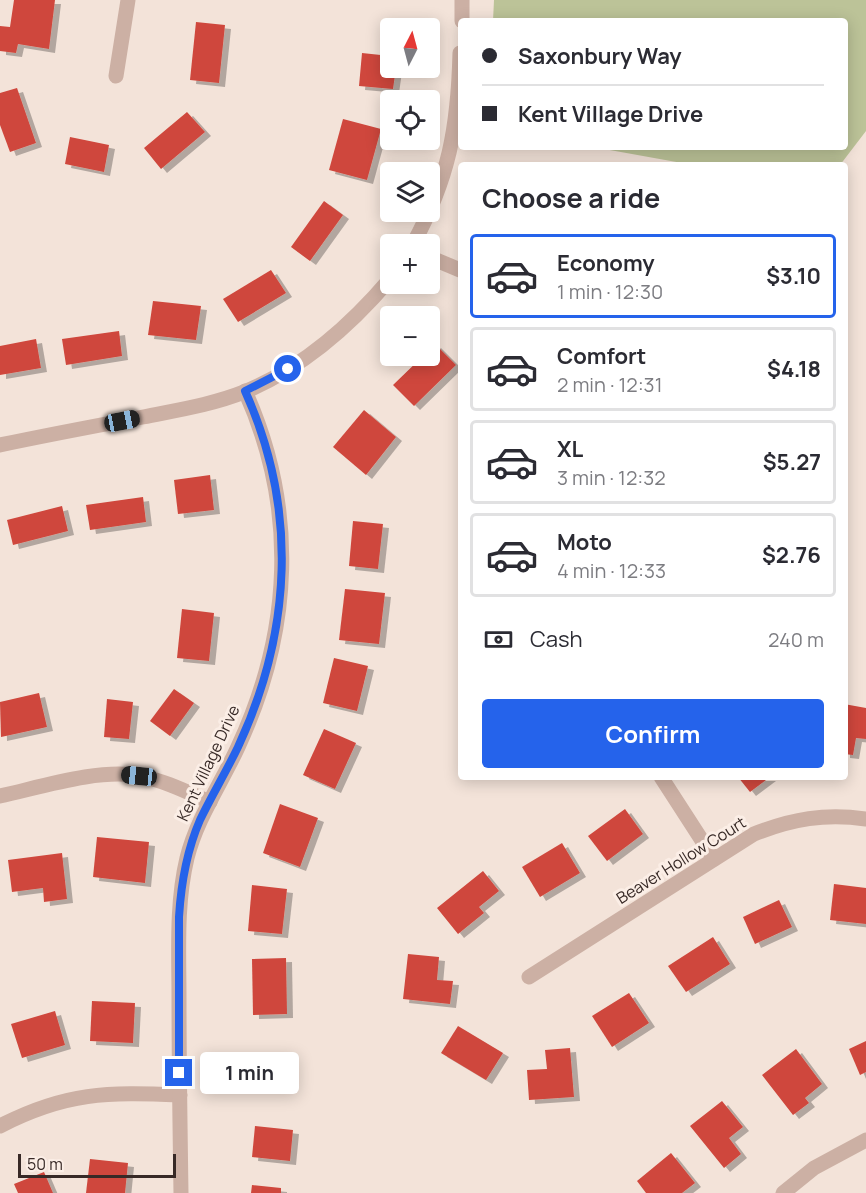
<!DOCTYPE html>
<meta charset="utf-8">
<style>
body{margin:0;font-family:Manrope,sans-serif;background:#f2f2f3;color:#2b2b33;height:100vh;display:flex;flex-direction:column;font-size:22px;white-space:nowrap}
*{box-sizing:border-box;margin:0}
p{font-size:20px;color:#7c7c81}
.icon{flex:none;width:33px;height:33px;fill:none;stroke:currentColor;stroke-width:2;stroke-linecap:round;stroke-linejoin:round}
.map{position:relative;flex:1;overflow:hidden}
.side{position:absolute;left:458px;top:162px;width:390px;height:618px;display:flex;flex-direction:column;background:#fff;border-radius:6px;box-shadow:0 3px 15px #0003}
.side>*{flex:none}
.banner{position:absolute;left:458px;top:18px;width:390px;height:132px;border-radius:6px;box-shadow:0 3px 15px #0003;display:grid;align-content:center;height:132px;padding:0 24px;background:#fff}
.needle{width:39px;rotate:6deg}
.controls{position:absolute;left:380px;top:18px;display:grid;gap:12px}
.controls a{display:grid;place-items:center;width:60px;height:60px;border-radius:6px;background:#fff;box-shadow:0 3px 15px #0003;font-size:30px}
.scale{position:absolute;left:18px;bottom:15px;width:158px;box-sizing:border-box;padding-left:6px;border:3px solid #372926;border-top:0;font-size:16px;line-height:21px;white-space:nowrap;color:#372926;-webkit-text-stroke:4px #fbeee6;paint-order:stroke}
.end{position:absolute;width:27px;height:27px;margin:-14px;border:8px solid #2563eb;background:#fff;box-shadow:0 0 0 3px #fff}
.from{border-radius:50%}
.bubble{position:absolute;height:42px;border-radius:6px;background:#fff;box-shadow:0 3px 15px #0003;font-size:20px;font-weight:700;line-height:42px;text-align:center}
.car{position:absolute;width:18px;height:36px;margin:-18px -9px;border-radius:8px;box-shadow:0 0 4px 2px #0007;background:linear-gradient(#222 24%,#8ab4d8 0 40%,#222 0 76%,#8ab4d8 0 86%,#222 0)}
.banner b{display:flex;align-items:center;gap:21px;height:57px;font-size:22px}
.banner b+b{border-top:2px solid #e1e1e2}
.banner i{width:15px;height:15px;background:#2b2b33}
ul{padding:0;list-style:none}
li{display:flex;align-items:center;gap:18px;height:84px;margin:0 12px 9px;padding:0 12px;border:3px solid #e1e1e2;border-radius:6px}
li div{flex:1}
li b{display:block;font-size:22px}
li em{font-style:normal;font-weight:700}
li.current{border-color:#2563eb}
li>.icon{width:54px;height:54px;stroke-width:1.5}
h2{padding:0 24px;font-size:27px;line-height:72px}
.pay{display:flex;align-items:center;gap:15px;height:66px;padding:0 24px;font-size:22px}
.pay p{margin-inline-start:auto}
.action{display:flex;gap:12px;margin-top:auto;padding:12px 24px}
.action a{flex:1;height:69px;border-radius:6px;background:#2563eb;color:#fff;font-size:24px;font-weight:700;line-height:69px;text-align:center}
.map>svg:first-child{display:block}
.green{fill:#bcc398}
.building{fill:#cf473c;filter:url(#shadow)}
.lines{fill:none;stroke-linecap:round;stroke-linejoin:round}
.street{stroke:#ccb0a4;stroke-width:15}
.route{stroke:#2563eb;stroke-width:8}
.labels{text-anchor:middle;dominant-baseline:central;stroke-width:6;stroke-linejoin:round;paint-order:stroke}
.street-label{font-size:16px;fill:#372926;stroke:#fbeee6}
</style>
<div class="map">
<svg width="866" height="1193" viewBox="0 0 866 1193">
<defs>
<filter id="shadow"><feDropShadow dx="6" dy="4" stdDeviation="0" flood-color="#0004"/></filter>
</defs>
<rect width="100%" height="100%" fill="#f3e3d9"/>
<polygon class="green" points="494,0 866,0 866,131 840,165 693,165 593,147 844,147 844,21 493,21"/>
<g class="building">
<polygon points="14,0 55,0 49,49 18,44 16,53 0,51 0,26 10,27"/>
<polygon points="196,22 225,25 219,83 190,80"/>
<polygon points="362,53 390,56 390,68 396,68 393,89 359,86"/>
<polygon points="17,88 36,143 10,152 0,125 0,93"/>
<polygon points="187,112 205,132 161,169 144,148"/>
<polygon points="343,119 381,129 367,180 329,170"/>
<polygon points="70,137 109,145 104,172 65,164"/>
<polygon points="324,201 343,215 310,261 291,247"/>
<polygon points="271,270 286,293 238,322 223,299"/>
<polygon points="153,301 201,306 196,340 148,335"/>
<polygon points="119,331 122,356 66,365 62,339"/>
<polygon points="36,339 41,368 0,375 0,346"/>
<polygon points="435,344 456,365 414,406 393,385 423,356 429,356 429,350"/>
<polygon points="364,410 396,437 366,475 333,447"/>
<polygon points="210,475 214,510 178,514 174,480"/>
<polygon points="143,497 146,522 90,530 86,505"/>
<polygon points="62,506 68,531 13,545 7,520"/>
<polygon points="353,521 383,524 378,569 349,566"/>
<polygon points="345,589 385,593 379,644 339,640"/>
<polygon points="182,609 214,613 209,661 177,658"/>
<polygon points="334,658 368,666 357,711 323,703"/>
<polygon points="174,689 194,703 170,736 150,721"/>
<polygon points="39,693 47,727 1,737 0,702"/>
<polygon points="107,699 133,702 129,739 104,737"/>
<polygon points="844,704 866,708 866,739 856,738 853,755 844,754"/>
<polygon points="324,729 356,743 335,789 303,775"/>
<polygon points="738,777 770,777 750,792"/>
<polygon points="280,804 318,818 300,867 263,853"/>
<polygon points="625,809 643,834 607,861 588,836"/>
<polygon points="97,837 149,842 145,883 93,877"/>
<polygon points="562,843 580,873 540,897 522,867"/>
<polygon points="62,853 67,899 44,902 43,888 12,892 8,860"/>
<polygon points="483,871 499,891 479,907 484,913 458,934 437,908"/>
<polygon points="834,884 866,888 866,924 830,920"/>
<polygon points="252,885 287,889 282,934 248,931"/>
<polygon points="779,900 792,927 755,944 743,917"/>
<polygon points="713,937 730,964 686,992 668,966"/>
<polygon points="408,954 439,957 437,980 453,981 450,1004 403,999"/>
<polygon points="286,958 287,1014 253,1015 252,959"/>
<polygon points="629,993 649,1023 612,1047 592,1016"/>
<polygon points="92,1001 135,1003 133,1043 90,1041"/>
<polygon points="55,1011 65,1045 22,1058 11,1024"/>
<polygon points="458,1026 503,1053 486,1080 441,1053"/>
<polygon points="866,1041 866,1072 860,1075 849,1049"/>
<polygon points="570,1048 574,1097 529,1100 527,1070 547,1069 545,1050"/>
<polygon points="796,1049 822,1084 805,1098 809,1103 793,1115 762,1075"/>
<rect x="251" y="1053" width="27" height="33"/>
<polygon points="722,1101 743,1127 729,1138 741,1154 724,1168 690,1126"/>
<polygon points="255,1126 293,1130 290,1161 252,1157"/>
<polygon points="671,1153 695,1183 682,1193 646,1193 637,1181"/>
<polygon points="90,1159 128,1163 125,1193 86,1193"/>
<polygon points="44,1172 53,1193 18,1193 14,1184"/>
<polygon points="252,1185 281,1188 281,1193 251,1193"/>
</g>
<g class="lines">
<g class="street">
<polyline points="462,21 462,0"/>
<polyline points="116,76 128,0"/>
<path d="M413,244C449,178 458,128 460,53"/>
<polyline points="429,257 460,270"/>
<path d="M0,445C47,435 95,426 143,417C177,410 211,405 244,392C303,368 350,326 390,279"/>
<polyline points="661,777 714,859"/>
<path d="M0,796C41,787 99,768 141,776C165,781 187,792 210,802"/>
<path d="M529,977L754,834C792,819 825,813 866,819"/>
<path d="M0,1126C66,1092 107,1092 180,1095"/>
<path d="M181,1193C180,1128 179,1063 179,998C179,951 176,904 187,858C197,818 221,784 238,747C292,631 298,509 245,391"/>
<polyline points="783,1193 814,1168 866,1140"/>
</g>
</g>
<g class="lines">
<path class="route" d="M179,1073V917C181,884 187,850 200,820C212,795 226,772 238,747C292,631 298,508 245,391L288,369"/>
</g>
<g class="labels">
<g class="street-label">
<text transform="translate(208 763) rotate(-65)">Kent Village Drive</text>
<text transform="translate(681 860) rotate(-32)">Beaver Hollow Court</text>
</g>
</g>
</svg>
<div class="controls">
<a><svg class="needle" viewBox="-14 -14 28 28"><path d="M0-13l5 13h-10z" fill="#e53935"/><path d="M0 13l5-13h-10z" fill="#7c7c81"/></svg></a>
<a><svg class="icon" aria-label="locate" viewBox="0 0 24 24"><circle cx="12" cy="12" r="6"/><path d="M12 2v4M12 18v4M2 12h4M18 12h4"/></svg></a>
<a><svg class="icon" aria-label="layers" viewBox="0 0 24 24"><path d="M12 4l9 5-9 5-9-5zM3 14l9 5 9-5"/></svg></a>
<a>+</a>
<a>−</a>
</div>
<div class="scale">50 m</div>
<i class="end from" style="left:288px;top:369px"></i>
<i class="end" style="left:179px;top:1073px"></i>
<div class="bubble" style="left:200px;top:1052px;width:99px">1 min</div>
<i class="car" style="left:122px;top:421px;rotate:79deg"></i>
<i class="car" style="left:139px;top:776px;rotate:276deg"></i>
<div class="banner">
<b><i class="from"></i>Saxonbury Way</b>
<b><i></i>Kent Village Drive</b>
</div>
<section class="side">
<h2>Choose a ride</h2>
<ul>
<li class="current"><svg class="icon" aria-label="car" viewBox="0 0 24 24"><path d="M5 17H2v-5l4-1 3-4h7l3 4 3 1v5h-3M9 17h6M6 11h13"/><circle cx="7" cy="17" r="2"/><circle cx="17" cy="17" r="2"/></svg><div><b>Economy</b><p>1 min · 12:30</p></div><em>$3.10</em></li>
<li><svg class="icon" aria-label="car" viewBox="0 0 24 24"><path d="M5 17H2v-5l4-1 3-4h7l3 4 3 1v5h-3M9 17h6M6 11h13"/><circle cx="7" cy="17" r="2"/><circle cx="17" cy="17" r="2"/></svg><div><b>Comfort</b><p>2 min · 12:31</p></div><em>$4.18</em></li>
<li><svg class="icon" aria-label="car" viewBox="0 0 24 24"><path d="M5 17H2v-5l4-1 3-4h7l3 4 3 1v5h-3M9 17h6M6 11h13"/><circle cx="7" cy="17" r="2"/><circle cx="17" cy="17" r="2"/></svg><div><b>XL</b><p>3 min · 12:32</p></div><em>$5.27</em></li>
<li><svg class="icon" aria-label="car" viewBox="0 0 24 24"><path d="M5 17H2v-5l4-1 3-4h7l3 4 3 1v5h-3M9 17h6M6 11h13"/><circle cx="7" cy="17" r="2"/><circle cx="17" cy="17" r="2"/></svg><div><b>Moto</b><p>4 min · 12:33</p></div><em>$2.76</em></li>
</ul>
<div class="pay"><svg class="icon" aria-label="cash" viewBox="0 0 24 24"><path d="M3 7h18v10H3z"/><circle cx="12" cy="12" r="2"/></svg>Cash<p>240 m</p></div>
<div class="action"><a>Confirm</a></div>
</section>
</div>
